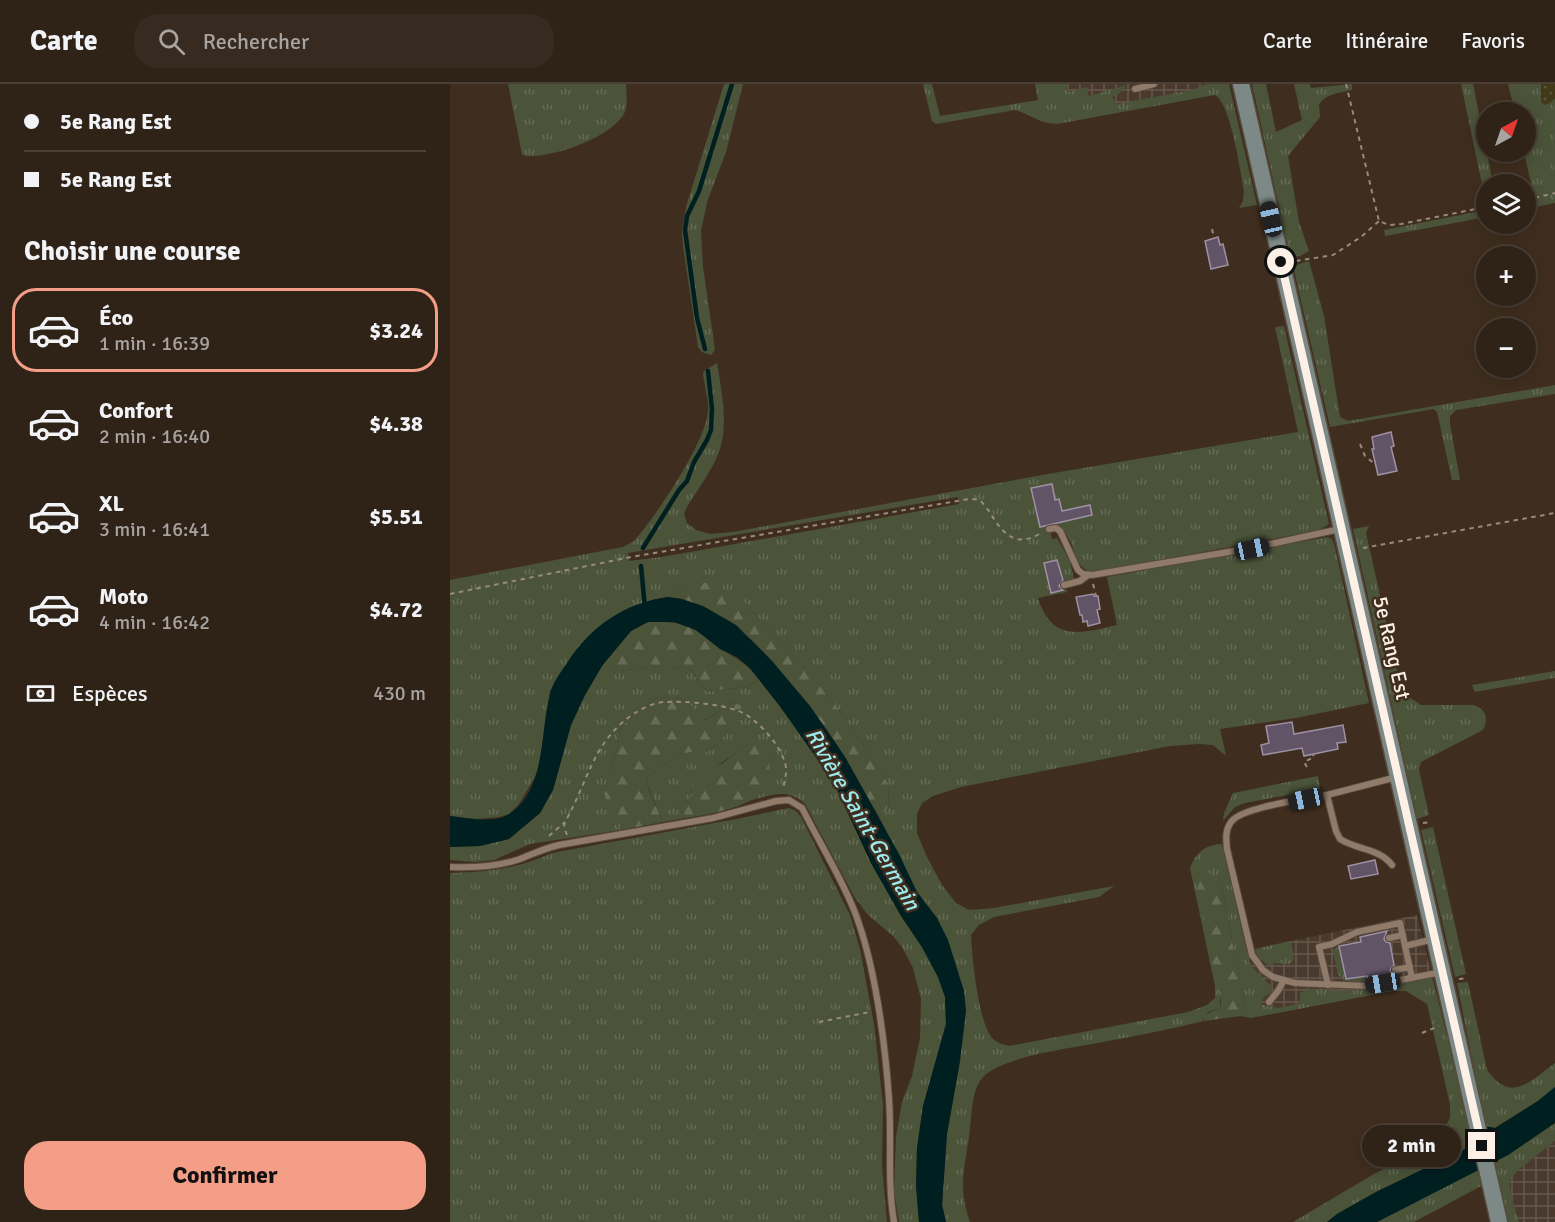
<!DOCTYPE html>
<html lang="fr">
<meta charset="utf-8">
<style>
body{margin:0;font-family:Signika,sans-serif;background:#372a20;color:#f1f3f6;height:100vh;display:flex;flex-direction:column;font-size:22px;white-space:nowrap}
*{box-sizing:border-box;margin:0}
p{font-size:20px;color:#a7a4a1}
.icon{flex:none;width:33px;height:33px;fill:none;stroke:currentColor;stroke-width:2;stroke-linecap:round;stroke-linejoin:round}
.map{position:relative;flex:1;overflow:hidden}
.side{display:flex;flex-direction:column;background:#2f2217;width:450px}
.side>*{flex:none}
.top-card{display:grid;align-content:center;height:132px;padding:0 24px;background:#2f2217}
.needle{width:39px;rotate:40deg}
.buttons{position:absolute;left:1026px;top:18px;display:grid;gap:12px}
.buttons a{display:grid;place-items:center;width:60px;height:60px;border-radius:50%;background:#2f2217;box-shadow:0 3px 15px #0003,0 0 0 2px #4a3f36;font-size:30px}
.end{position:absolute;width:27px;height:27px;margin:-14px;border:8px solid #fcf0e7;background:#111;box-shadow:0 0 0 3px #111}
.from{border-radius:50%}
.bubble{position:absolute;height:42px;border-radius:21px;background:#2f2217;box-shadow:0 3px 15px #0003,0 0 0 2px #4a3f36;font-size:20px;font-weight:800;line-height:42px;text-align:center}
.car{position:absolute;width:18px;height:36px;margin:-18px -9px;border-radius:8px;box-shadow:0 0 4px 2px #0007;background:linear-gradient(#222 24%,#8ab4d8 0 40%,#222 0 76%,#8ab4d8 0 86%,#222 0)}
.top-card b{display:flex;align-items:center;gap:21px;height:57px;font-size:22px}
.top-card b+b{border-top:2px solid #4a3f36}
.top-card i{width:15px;height:15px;background:#f1f3f6}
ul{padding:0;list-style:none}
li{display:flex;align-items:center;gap:18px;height:84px;margin:0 12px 9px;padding:0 12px;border:3px solid transparent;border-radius:24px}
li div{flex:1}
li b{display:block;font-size:22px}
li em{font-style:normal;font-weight:800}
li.selected{border-color:#f49e88}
li>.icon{width:54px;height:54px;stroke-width:1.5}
h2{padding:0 24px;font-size:27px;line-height:72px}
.pay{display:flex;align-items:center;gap:15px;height:66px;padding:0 24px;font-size:22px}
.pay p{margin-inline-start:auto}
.cta{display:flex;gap:12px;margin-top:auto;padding:12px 24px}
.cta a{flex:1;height:69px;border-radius:24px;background:#f49e88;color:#111;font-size:24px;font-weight:800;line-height:69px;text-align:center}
header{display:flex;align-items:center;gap:36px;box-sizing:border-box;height:84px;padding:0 30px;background:#2f2217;border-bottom:2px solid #4a3f36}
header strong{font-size:28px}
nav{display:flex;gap:33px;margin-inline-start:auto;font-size:21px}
.search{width:420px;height:54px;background:#372a20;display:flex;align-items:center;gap:15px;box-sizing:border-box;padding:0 21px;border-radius:24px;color:#a7a4a1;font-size:22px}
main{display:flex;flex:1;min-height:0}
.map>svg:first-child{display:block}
.industrial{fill:url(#industrial-grid)}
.grass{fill:url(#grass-tufts);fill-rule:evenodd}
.forest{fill:url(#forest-firs)}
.sand{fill:url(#sand-dots)}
.water{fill:#001f21}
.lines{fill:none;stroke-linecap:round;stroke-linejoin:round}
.stream{stroke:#001f21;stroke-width:4.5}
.building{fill:#615467;stroke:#9f90a5;stroke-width:1.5}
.lane-casing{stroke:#594a3e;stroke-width:8}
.secondary-casing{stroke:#594a3e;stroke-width:19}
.path{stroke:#988a7d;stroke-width:2;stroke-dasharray:4.5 4.5;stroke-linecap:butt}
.lane{stroke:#907b6a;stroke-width:6}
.secondary{stroke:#7c8986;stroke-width:16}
.route{stroke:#fcf0e7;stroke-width:8}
.labels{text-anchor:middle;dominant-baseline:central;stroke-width:5;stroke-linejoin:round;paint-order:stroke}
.street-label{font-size:21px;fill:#fcf0e7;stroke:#3f2e1f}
.water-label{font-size:22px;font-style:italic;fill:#9ceaed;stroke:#3f2e1f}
</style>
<header>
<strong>Carte</strong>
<div class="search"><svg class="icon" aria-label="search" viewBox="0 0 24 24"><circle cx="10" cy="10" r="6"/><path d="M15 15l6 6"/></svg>Rechercher</div>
<nav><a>Carte</a><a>Itinéraire</a><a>Favoris</a></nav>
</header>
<main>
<section class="side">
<div class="top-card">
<b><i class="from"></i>5e Rang Est</b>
<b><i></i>5e Rang Est</b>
</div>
<h2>Choisir une course</h2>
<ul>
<li class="selected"><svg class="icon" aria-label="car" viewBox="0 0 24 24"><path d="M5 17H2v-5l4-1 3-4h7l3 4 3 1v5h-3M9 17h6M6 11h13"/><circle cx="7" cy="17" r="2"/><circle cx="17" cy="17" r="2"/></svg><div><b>Éco</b><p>1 min · 16:39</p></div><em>$3.24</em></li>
<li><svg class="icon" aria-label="car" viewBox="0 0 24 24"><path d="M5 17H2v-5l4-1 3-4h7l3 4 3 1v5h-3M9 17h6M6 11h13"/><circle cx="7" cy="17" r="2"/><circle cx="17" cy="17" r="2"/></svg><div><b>Confort</b><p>2 min · 16:40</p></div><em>$4.38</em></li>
<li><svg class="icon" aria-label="car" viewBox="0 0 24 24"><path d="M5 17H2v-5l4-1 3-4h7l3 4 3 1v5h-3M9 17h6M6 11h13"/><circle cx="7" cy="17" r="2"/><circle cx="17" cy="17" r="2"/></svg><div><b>XL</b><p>3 min · 16:41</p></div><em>$5.51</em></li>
<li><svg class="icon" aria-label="car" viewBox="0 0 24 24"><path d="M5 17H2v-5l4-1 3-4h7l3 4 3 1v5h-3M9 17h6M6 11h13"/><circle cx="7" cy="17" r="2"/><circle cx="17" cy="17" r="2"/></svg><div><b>Moto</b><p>4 min · 16:42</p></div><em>$4.72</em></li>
</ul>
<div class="pay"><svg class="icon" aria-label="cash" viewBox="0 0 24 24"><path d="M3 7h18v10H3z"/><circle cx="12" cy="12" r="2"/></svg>Espèces<p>430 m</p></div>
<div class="cta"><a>Confirmer</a></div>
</section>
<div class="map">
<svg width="1105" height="1138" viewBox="0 0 1105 1138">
<defs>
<pattern id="industrial-grid" width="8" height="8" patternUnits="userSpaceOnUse" patternTransform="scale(1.5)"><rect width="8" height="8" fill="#4a3a2e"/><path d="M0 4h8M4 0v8" fill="none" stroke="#65574c"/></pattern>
<pattern id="grass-tufts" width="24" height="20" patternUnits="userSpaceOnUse" patternTransform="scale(1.5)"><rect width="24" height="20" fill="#4b5339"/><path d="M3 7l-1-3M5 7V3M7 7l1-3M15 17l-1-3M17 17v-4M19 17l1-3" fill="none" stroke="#666c56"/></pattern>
<pattern id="forest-firs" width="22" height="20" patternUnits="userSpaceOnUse" patternTransform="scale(1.5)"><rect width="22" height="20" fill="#4b5339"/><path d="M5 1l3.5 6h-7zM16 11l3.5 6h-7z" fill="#666c56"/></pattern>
<pattern id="sand-dots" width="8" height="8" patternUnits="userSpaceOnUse" patternTransform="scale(1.5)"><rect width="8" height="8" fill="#423919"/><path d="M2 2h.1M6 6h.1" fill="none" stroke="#5e563a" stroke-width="1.8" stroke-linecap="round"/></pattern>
</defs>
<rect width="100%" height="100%" fill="#3f2e1f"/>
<g class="industrial">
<polygon points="585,0 779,0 780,7 607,40 588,16"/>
<polygon points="967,831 982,892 828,924 796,928 785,870 821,861"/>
<polygon points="1105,1057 1105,1138 1057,1138 1046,1091 1068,1086"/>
</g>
<g class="grass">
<path d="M58,0H176C176,8 178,20 175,28C163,53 103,74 76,72L72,70Z"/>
<polygon points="274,0 293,0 276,68 257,118 251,147 253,183 265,266 261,271 252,268 248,263 233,162 232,146 236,123"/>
<path d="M473,0H482L490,32L588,16L585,0H617L619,8L636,3L639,12L677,1L670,9L662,13L667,20L742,6L757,0H779L807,121L789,124L793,117L794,106C790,86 781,20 765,11L607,40C590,40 580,30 565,26L486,40L482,37Z"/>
<path d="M802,0H816L826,48L852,36L844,0H860L861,4L902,0V6C889,9 878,9 869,20L870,33L838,72L849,138L859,167C852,171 845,176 839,169Z"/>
<polygon points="1011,0 1023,0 1043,100 1036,100 1036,119"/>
<polygon points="1058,0 1091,0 1091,12 1098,20 1105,14 1105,119 1076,125 1076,110 1083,108 1074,68 1076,28 1065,28"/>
<polygon points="1036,126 1036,133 935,152 934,146"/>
<polygon points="859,177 874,232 890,333 898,337 1105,301 1105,310 1006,326 1000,332 1000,340 1010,396 1002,396 987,328 984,325 880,343 843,182"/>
<path d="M834,242L879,440L870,446L642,489C621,480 627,464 616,450C613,445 609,444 607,439L622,436L619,426L612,427L609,415L585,420L590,443L599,441L602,455L607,454L620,477L624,495L614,497L607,476L594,479L601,509L616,505L617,508L588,514C602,559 631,549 667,541L657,493L877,453L882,455L885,463L919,619L846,634L770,645L776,672L763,661L749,660L720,662L511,703L483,712L472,719L467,730V749L476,771L492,801L506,819L519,826L544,824L664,802L649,813L544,833L529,841L521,851C522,874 528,932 540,951C545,959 552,960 559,962L738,928L757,921L765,914V902L740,784C745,769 756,760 772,760L800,881L822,903V909L815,912L810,920L828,924L850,919V909C861,902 875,907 887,907C919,908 951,898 982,892L1024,1059L1021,1062L926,1108L887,1130L877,1138H843L924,1090L983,1060L994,1048L1000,1033V1020L977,920L956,907H943L801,934L791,932L796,928L771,799L770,924L758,928L752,935L754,937C717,946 680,953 642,960C615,965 554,973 534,992C520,1006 522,1035 519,1053C514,1087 508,1104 520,1138H496L492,1121L497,1050L510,977L487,834L467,808L429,733L438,723L439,701L394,632L352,580L291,515L236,498L218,513L202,516L126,566L100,607L96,629L89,686L69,720L59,730L49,733L26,735L0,732V496L173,463L184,457C206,432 256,358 258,327C259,316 254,300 253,289L254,287L267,279C271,304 277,332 272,357C267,381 249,403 237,423L234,430L237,439L246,446L260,450L283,448L592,391L848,348L825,243ZM601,400L604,409L583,414L581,405ZM508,413L509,420L212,473L179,477L178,469Z"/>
<path d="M919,442L916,449L950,600L959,613L971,621H1023C1036,625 1039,634 1033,646L971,678L969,686L979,731L967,735L903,445Z"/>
<path d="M154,579C172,592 180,584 199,583C212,582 225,584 238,583L256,607L299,603L308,594L357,658L384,699L421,779L451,832L472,863L488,893L495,913L496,940L473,1022L467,1064L466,1102L469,1138H449L444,1107L446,1052L452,1018L462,992L470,954L471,915L463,884L452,863L443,852L418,831L405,814L355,720C337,703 320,712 298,717C328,704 311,691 323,670L297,661C279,676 258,685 241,701L242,713L229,722L235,734L213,738C207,722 200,711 196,694L228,671L241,668H257L270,659L291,622L280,617L268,629L253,636L235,615L208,613L184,630L170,645L168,661L154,708L166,715L174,717L170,742L171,746L80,760L44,776L25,778L0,776V763L30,762L59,755L90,729L103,706L121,641L135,611Z"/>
<polygon points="1105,587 1105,594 1025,608 1022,601"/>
<polygon points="868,692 870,705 795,719 785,723 773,737 774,729 783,709"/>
<path d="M339,724L346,727L351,733L400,831L410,865L424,940L433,1020L432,1081L437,1138H0V789C39,788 66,785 102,769L286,735Z"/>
<polygon points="983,743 1016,890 1005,893 971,746"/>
<polygon points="841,857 844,876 839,880 825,879 819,882 808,873 805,865"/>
<polygon points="889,862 896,895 917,892 918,899 897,897 888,891 883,866"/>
<path d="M1018,898L1037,986C1061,1020 1079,998 1105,979V1003L1088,1017L1045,1044L1035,1042L1007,899Z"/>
<polygon points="1105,1039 1105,1057 1068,1086 1059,1097 1062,1115 1069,1138 1057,1138 1043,1078 1058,1071"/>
<polygon points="1030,1084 1033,1101 964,1138 927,1138"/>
</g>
<g class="forest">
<polygon points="236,498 258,499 291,515 352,580 394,632 439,701 438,723 429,733 395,673 378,647 322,577 301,555 232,515 218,513"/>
<path d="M198,538C216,538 233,537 248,548C256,553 263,560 271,565C287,575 296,579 308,594L299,603L256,607L238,583C225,584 212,582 199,583C180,584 172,592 154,579L181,547Z"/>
<path d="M208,613L235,615L254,636L268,629L280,617L292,622L270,659L257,668H241L228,671L196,694C199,711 207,723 213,738L171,746L168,730L174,717L156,715L154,708L168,661L170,645L184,630Z"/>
<path d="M311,659L322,661L323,670C315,685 323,693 317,702C305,723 257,731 235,734L229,722L242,713L241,701L257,686L273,679L297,661Z"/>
<polygon points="760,789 766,791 771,799 796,928 791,932 754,937 752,932 770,924 771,917 747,805 753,790"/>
</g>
<polygon class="sand" points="1091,0 1105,0 1105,14 1098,20 1094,21 1091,18"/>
<g class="water">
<path d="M218,513L232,515L253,522L286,541L322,577L360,622L395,673L449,770L467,808L487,834L498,856L514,907L516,927L510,977L497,1050L492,1121L496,1138H469L466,1102L467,1064L473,1022L496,940L495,913L488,893L472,863L451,832L421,779L384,699L329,621L299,583L287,573L270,565L246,546L224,538H198L181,547L152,582L135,611L121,641L103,706L90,729L59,755L30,762L0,763V732C18,734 43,740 59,730C96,707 90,648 100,611C102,599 111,588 117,579C141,542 174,519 218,513Z"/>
<polygon points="1105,1003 1105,1039 1058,1071 927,1138 877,1138 887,1130 926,1108 1021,1062 1035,1042 1045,1044 1088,1017"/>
</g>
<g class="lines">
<g class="stream">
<polyline points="255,265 247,234 235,146 237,132 249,107 282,0"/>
<polyline points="193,464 229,406 237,397 244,378 257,356 261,346 262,325 258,287"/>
<polyline points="191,482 195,524"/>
</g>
</g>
<g class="building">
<polygon points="768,153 770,161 773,160 778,181 761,185 755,157"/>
<polygon points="941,348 944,362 941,363 947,387 928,391 922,365 924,365 922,353"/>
<polygon points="602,400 605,416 609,415 612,427 640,421 642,431 590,443 581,404"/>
<polygon points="607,476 613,496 609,502 613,506 601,509 594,479"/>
<polygon points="643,510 644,512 648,512 650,525 647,526 650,539 638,542 637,537 633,538 632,531 630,531 626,513"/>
<polygon points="842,638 844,650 893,641 896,658 887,659 888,665 854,672 852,664 813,671 811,661 819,659 816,642"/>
<polygon points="925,776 928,790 901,795 898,782"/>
<polygon points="937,847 934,855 936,858 940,859 944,881 940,886 942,890 946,891 919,897 917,892 896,895 889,862 911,858 910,853"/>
</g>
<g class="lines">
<g class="lane-casing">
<g id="lane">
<polyline points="685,5 704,0"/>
<polyline points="599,445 606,444 610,447 628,486 633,490 642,491 802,464 890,445"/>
<polyline points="614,501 630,497 638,491"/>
<path d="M877,711C856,715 792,723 781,738C775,746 776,755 777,765L802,871L813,886L823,893L845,899L919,902L992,888"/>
<path d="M942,781C929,764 907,766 890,755L886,747L877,711L947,693"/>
<path d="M0,783C23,784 47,783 70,775C83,770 95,764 109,761L263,734L326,717L339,716L352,724C369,758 390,791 404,826C425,879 435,958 439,1015C442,1056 437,1097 444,1138"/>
<polyline points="939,854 953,851"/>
<polyline points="955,862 962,894"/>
<polyline points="945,886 960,883"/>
<polyline points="878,901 869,863 882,860 907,848 950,839 955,862 984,855"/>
<polyline points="819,918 828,907 834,896"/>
</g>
</g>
<g class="secondary-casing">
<polyline id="secondary" points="791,0 1049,1138"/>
</g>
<g class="path">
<polyline points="896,0 929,137 939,141 951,140 1036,123"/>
<polyline points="1076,116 1105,109"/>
<polyline points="762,145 764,154"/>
<polyline points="846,177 883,171 911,153 929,137"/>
<polyline points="910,360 915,372 926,381"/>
<polyline points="913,464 1105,429"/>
<polyline points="643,500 646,512"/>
<path d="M0,510L181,473L519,415C522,415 527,415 529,416C533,418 536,424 539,427C551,447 564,465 589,450"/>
<polyline points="857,683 854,678 864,673 863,670"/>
<polyline points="973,739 981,738"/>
<path d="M117,751L114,743L115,738C138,698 143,656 185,629C192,624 206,618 215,618C236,617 277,620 295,630C311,640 330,661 335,679C338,688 334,697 333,706"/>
<polyline points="99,752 115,738"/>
<polyline points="1009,895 1017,894"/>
<polyline points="369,938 420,928"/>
<polyline points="972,949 989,942"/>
</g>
<use href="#lane" class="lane"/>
<use href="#secondary" class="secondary"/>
</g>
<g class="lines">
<polyline class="route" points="831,178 1032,1062"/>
</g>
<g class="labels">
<g class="street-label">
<text transform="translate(942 564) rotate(77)">5e Rang Est</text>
</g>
<g class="water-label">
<text transform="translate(413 735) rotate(60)">Rivière Saint-Germain</text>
</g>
</g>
</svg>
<div class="buttons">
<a><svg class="needle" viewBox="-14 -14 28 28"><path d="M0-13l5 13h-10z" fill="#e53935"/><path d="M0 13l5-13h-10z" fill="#a7a4a1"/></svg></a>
<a><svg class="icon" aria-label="layers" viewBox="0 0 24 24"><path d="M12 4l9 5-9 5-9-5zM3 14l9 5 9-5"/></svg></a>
<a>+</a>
<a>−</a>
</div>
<i class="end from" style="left:831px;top:178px"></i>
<i class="end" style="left:1032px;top:1062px"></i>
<div class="bubble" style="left:912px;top:1041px;width:99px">2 min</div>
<i class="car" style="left:821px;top:135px;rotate:347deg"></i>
<i class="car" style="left:802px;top:465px;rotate:78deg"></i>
<i class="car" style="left:856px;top:715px;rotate:258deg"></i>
<i class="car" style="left:933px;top:899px;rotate:261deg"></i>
</div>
</main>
